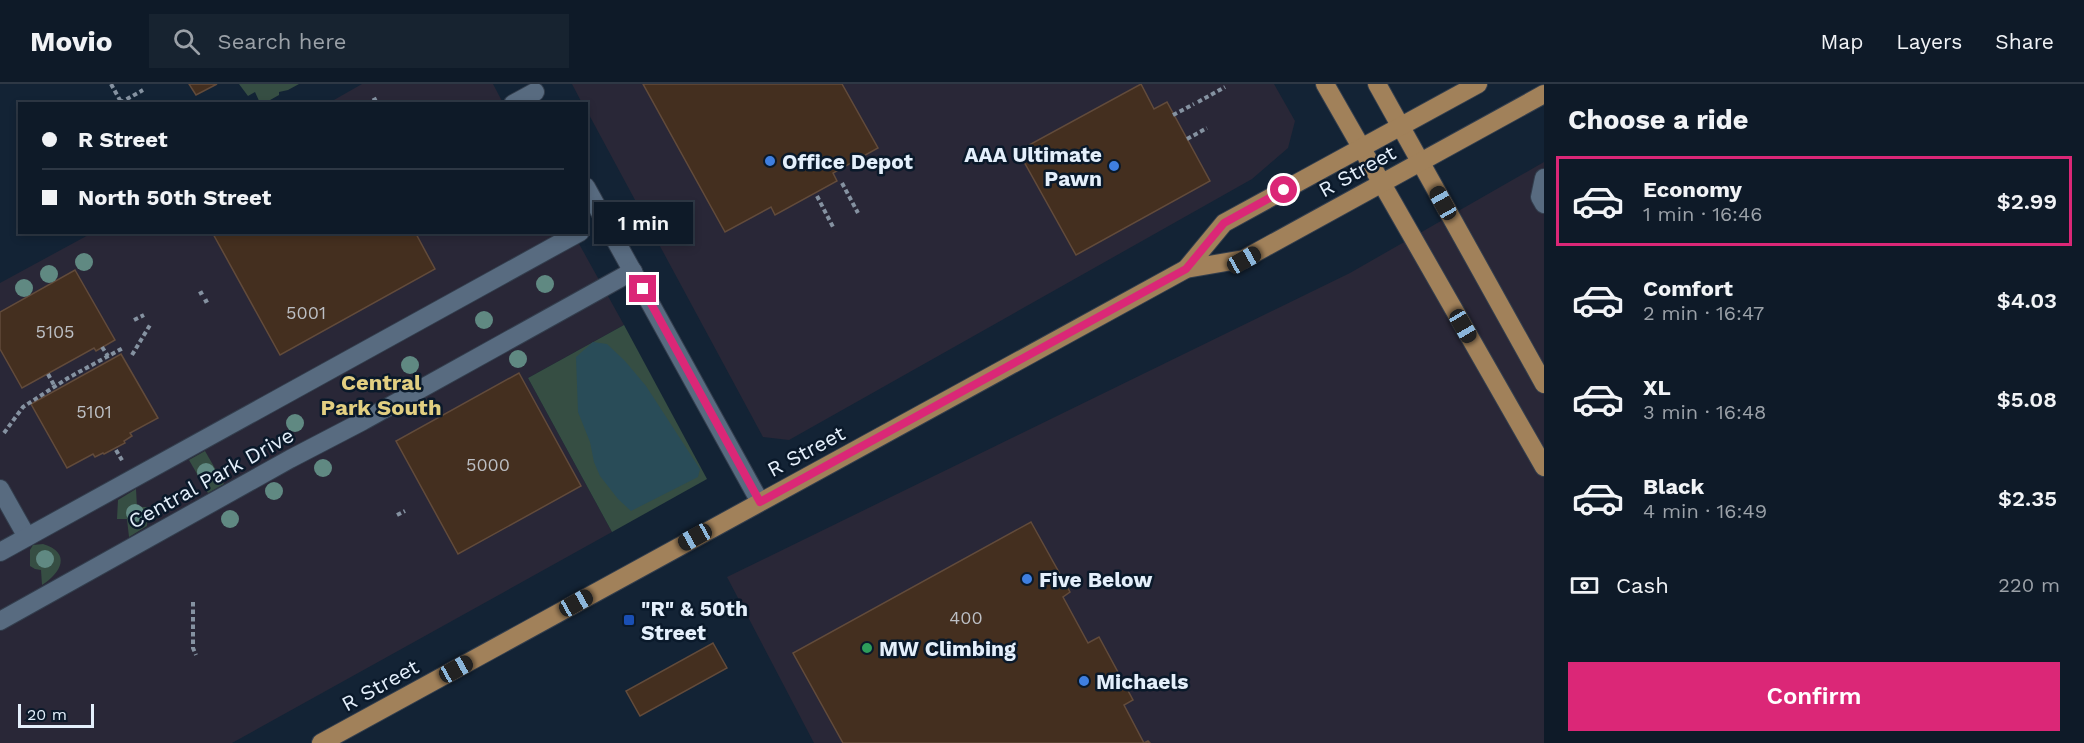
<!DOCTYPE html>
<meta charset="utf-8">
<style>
body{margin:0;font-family:"Work Sans",sans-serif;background:#172330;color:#f1f3f6;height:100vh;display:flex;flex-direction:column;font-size:22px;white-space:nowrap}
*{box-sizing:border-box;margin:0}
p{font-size:20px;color:#9ba1a8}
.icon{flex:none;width:33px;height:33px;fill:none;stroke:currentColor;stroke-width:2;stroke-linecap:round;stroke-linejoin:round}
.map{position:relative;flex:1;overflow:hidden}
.side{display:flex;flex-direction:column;background:#0e1a28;width:540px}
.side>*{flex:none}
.guide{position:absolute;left:18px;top:18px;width:570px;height:132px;border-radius:0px;box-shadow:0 3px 9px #0003,0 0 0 2px #2e3845;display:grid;align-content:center;height:132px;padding:0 24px;background:#0e1a28}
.scale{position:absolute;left:18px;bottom:15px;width:76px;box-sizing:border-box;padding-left:6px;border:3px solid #e4effb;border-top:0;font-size:16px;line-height:21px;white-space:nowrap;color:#e4effb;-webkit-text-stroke:4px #0a192a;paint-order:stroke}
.end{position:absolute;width:27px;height:27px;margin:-14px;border:8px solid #db2777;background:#fff;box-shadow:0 0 0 3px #fff}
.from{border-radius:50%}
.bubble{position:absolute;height:42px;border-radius:0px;background:#0e1a28;box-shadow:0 3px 9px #0003,0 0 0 2px #2e3845;font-size:20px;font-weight:600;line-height:42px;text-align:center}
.car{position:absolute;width:18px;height:36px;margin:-18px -9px;border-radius:8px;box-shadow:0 0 4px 2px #0007;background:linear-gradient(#222 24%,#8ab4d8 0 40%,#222 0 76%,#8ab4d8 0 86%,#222 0)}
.guide b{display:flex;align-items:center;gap:21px;height:57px;font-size:22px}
.guide b+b{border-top:2px solid #2e3845}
.guide i{width:15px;height:15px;background:#f1f3f6}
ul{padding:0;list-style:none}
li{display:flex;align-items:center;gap:18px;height:90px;margin:0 12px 9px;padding:0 12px;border:3px solid transparent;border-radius:0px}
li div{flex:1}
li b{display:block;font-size:22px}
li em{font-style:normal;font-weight:600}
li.selected{border-color:#db2777}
li>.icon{width:54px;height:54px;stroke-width:1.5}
h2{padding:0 24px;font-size:27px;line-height:72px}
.pay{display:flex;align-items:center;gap:15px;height:66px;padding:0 24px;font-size:22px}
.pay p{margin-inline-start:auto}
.action{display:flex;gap:12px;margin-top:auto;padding:12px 24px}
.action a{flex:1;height:69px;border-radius:0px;background:#db2777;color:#fff;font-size:24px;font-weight:600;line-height:69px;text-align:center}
header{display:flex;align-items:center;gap:36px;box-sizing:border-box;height:84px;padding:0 30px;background:#0e1a28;border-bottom:2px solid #2e3845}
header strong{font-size:28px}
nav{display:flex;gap:33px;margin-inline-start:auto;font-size:21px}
.search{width:420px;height:54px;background:#172330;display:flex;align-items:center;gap:15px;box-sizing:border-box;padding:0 21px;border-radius:0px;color:#9ba1a8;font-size:22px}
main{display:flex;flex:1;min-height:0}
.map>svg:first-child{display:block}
.commercial{fill:#292737}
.green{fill:#364e43}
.water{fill:#294c58}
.building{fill:#442f1f;stroke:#624b3b;stroke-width:1.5}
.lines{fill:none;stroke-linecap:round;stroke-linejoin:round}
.minor-casing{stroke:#333e4d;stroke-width:20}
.major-casing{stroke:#333e4d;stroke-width:20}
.path{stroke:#8592a1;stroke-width:4;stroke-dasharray:4.5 3;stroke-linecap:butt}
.minor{stroke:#586b80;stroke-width:18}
.major{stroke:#a1815a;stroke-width:18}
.tree{fill:#608982}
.route{stroke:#db2777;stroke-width:8}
.shop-dot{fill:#3f7fe0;stroke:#0a192a;stroke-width:2}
.transit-dot{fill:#1a4fb4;stroke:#0a192a;stroke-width:2}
.leisure-dot{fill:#2e9e5b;stroke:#0a192a;stroke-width:2}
.labels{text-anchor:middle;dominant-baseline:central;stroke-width:5;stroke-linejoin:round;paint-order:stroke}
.number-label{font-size:18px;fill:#bcbfc4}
.poi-label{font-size:21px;font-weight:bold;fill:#e4effb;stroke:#0a192a;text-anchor:start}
.street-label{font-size:21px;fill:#e4effb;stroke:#0a192a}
.neighbourhood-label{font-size:22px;font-weight:bold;fill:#e2cf81;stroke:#0a192a}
</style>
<header>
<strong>Movio</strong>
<div class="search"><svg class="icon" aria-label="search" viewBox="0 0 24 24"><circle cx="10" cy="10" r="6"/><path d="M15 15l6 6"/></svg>Search here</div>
<nav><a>Map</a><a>Layers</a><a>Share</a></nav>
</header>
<main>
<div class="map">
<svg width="1544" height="659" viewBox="0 0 1544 659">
<rect width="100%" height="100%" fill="#132335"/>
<g class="commercial">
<polygon points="362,0 493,0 503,19 327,20"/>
<polygon points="572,0 1274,0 1295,37 1288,64 1252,95 789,356 763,353 587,27 586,20 582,19"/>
<polygon points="1544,78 1544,659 814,659 727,493 1350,189"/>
<polygon points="92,149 573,149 624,241 528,294 612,448 232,659 0,659 0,199"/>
</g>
<g class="green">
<polygon points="239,0 299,0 288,6 279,8 279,11 263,20 260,19 255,8 248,12"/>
<polygon points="624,241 707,395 612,448 528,294"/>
<polygon points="205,367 224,400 208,409 189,376"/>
<polygon points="136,405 137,423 148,423 147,442 129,453 127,435 117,435 118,416"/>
<path d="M43,460C72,469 61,489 42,501L41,486L35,485L30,482V466L33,461Z"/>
</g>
<polygon class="water" points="593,258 607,260 625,277 646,302 700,385 698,393 631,427 618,415 600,392 594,378 590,358 578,328 576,273"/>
<g class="building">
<polygon points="189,0 217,0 196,11"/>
<polygon points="643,0 842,0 878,64 833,89 837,97 775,131 771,123 725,148"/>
<polygon points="1141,0 1154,25 1167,18 1210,97 1076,171 1018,67"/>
<polygon points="212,148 415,148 435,185 280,271"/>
<polygon points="75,186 115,256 96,267 94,264 22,304 0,265 0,228"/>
<polygon points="121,270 158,334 130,349 132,352 124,357 125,359 104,370 103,369 95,373 93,370 67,384 31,320"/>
<polygon points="519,289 581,402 458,470 396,357"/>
<polygon points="1031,438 1070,508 1063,513 1088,559 1099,553 1133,616 1124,621 1144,659 1148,657 1150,659 843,659 793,569"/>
<polygon points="713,559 727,584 640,632 626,607"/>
</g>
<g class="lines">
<g class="minor-casing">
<g id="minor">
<polyline points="513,20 535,8"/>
<polyline points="1544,94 1540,113 1544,120"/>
<polyline points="586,103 760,418"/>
<polyline points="0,405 27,453"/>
<polyline points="0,468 580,148"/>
<polyline points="0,537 290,375 363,337 633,187"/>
</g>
</g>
<g class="major-casing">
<g id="major">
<polyline points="1325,0 1544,383"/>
<polyline points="1377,0 1544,300"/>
<polyline points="1186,185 1224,139 1478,0"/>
<polyline points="321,659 1186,185 1244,175 1544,10"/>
</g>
</g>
<g class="path">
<polyline points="111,0 121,18"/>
<polyline points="1198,18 1225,3"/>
<polyline points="120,19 143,6"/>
<polyline points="366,20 378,14"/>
<polyline points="1173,31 1194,20"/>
<polyline points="1187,55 1207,44"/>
<polyline points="842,99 858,129"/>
<polyline points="817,112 833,143"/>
<polyline points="199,210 205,207"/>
<polyline points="204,218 210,215"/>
<polyline points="134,236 144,231"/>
<polyline points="102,263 108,272"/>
<polyline points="132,271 150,241"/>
<polyline points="48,290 55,303"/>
<polyline points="4,349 23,323 68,294 123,264"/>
<polyline points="116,366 123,378"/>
<polyline points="397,431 405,427"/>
<polyline points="193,518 193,564 196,571"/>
</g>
<use href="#minor" class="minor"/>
<use href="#major" class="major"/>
</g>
<g class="tree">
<circle cx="84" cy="178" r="9"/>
<circle cx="49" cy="190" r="9"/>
<circle cx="545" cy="200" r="9"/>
<circle cx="24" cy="204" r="9"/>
<circle cx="484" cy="236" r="9"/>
<circle cx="518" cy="275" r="9"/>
<circle cx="410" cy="281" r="9"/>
<circle cx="295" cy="339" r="9"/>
<circle cx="323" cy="384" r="9"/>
<circle cx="206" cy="388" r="9"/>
<circle cx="274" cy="407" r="9"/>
<circle cx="135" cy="429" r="9"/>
<circle cx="230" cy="435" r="9"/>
<circle cx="45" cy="475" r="9"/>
</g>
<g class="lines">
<polyline class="route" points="643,205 760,418 1186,185 1224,139 1284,106"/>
</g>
<g class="shop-dot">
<circle cx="770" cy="77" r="6"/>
<circle cx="1114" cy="82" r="6"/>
<circle cx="1027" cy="495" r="6"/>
<circle cx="1084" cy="597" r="6"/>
</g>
<rect class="transit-dot" x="623" y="530" width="12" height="12" rx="3"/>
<circle class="leisure-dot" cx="867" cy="564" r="6"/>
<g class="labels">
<g class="number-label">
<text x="306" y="228">5001</text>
<text x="55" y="247">5105</text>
<text x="94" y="327">5101</text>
<text x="488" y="380">5000</text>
<text x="966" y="533">400</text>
</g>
<g class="poi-label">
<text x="1102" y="70" text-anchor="end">AAA Ultimate<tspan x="1102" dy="24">Pawn</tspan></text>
<text x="782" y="77">Office Depot</text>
<text x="1039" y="495">Five Below</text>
<text x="641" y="524">"R" &amp; 50th<tspan x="641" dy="24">Street</tspan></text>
<text x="879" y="564">MW Climbing</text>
<text x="1096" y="597">Michaels</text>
</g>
<g class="street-label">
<text transform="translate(1357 87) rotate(-29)">R Street</text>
<text transform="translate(806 367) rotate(-28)">R Street</text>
<text transform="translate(211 394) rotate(-29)">Central Park Drive</text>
<text transform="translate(380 601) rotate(-29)">R Street</text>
</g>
<g class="neighbourhood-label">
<text x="381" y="298">Central<tspan x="381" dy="25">Park South</tspan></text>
</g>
</g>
</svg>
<div class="scale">20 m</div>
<i class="end from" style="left:1284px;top:106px"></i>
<i class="end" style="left:643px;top:205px"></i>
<div class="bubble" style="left:594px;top:118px;width:99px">1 min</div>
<i class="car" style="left:1443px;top:119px;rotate:331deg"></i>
<i class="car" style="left:1244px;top:176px;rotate:61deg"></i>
<i class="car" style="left:1463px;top:242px;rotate:150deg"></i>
<i class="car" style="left:695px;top:453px;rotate:241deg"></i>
<i class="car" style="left:576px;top:519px;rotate:61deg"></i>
<i class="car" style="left:456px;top:585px;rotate:61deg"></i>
<div class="guide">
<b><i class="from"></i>R Street</b>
<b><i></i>North 50th Street</b>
</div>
</div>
<section class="side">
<h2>Choose a ride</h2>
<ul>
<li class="selected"><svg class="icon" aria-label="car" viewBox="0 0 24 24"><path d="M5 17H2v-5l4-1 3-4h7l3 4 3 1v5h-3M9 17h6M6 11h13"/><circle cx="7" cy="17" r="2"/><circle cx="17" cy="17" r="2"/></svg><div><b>Economy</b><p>1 min · 16:46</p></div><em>$2.99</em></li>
<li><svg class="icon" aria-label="car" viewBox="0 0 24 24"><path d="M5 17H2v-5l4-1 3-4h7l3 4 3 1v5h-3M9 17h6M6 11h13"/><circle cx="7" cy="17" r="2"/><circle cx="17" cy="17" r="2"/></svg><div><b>Comfort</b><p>2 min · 16:47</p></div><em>$4.03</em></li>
<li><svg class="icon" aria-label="car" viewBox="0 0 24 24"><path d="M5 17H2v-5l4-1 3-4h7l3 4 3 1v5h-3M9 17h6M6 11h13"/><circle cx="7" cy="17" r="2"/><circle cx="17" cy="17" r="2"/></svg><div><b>XL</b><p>3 min · 16:48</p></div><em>$5.08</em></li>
<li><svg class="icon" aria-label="car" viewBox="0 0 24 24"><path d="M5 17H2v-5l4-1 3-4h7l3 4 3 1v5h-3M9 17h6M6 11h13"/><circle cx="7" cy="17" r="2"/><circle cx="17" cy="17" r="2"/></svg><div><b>Black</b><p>4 min · 16:49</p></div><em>$2.35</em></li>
</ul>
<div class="pay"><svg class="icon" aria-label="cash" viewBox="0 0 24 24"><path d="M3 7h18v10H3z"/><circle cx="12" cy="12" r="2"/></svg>Cash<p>220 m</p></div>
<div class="action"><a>Confirm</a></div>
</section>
</main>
